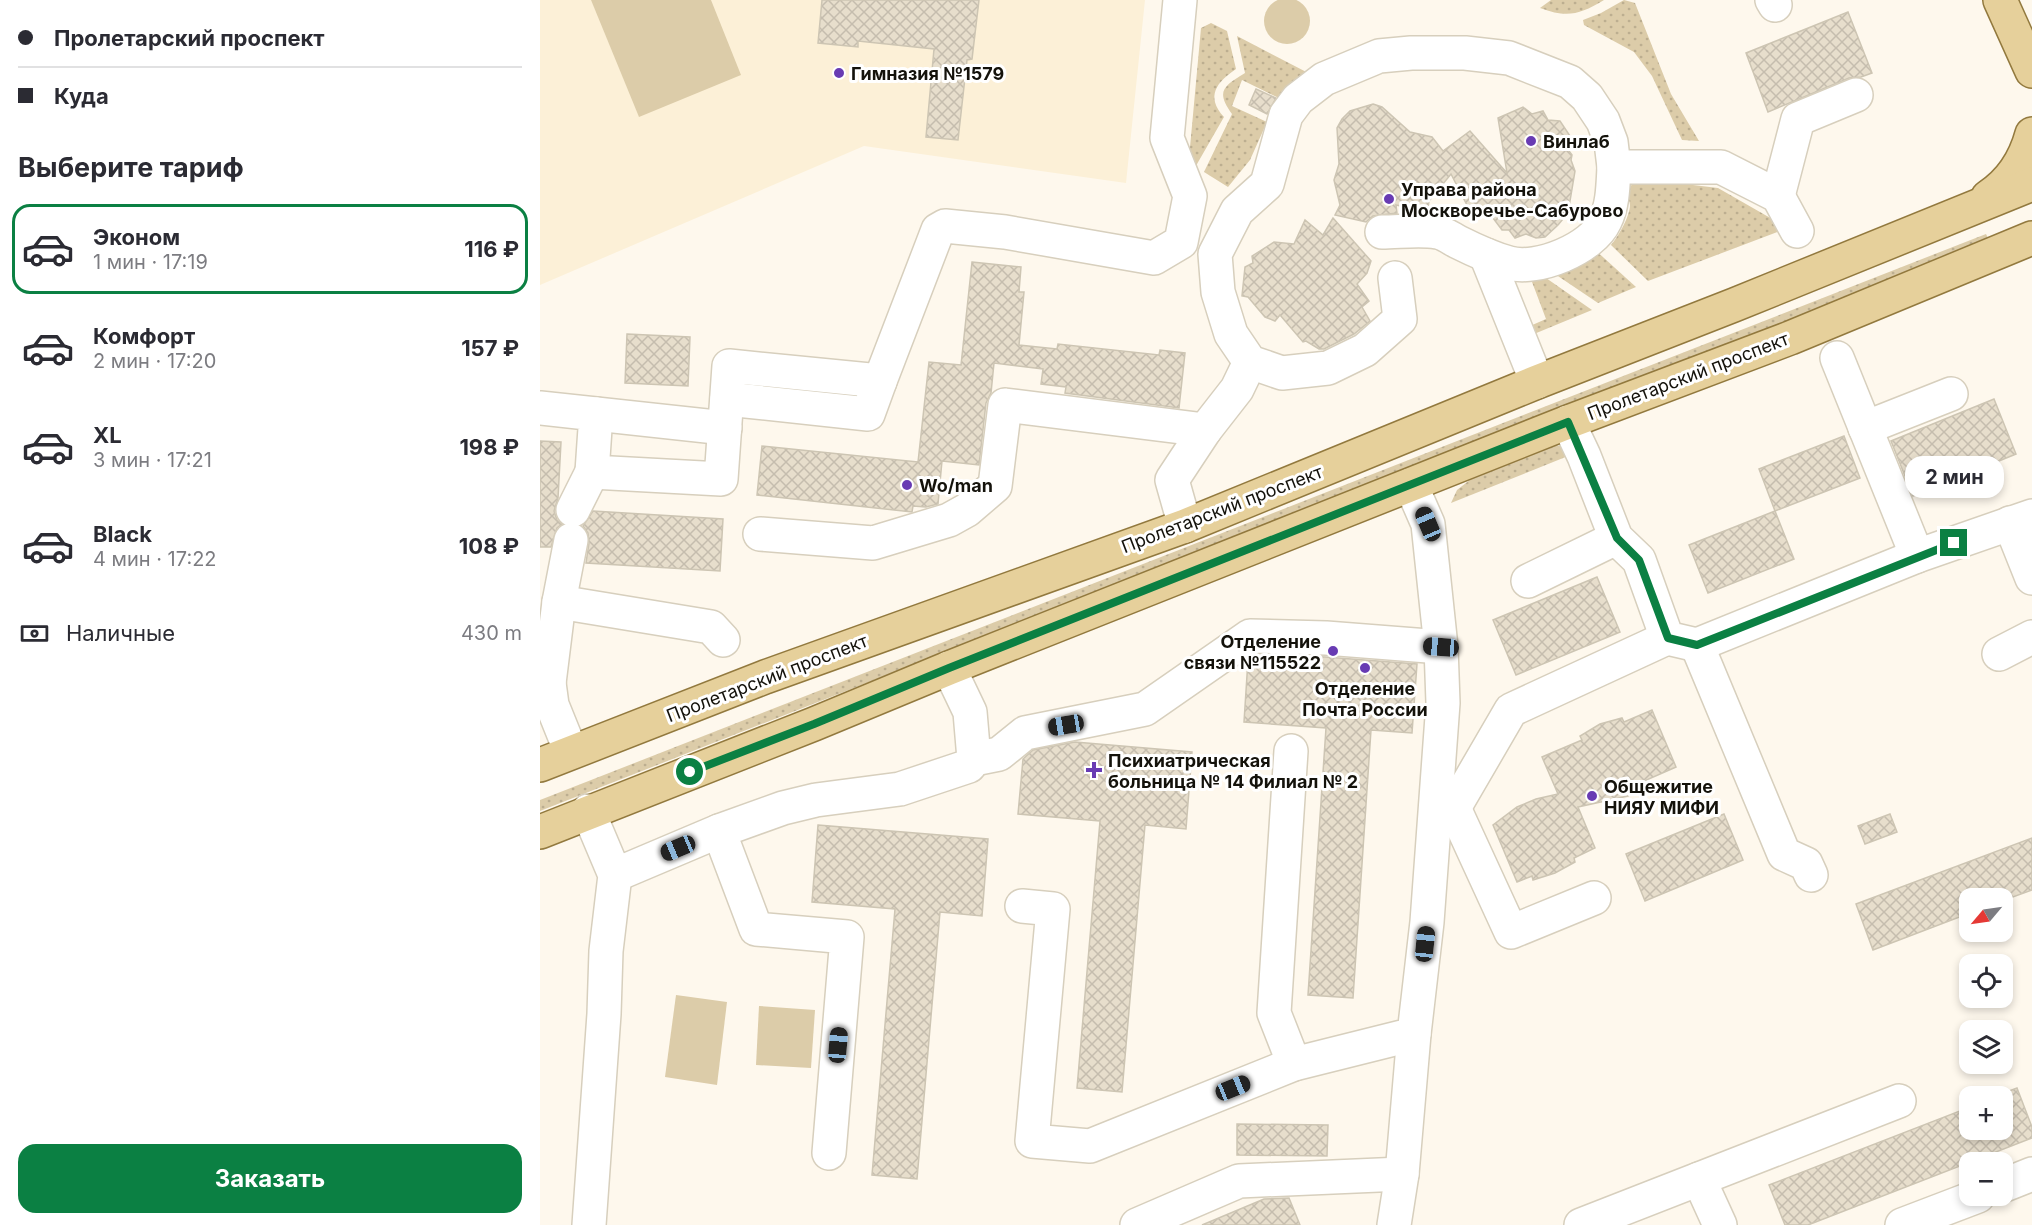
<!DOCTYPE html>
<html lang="ru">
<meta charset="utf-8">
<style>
body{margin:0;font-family:Inter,sans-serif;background:#f7f7f7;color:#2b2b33;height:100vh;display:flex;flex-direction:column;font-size:22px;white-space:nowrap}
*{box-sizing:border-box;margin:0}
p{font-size:20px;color:#7c7c81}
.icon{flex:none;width:33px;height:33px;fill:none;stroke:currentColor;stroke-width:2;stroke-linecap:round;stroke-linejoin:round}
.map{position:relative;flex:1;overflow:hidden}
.panel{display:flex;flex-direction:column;background:#fff;width:540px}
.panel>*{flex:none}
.guide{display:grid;align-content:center;height:132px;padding:0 18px;background:#fff}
.needle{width:39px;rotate:241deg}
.controls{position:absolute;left:1419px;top:888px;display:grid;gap:12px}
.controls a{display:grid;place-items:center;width:54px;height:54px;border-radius:12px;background:#fff;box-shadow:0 3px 9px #0003;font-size:30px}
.end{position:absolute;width:27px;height:27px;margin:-14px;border:8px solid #0b8043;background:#fff;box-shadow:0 0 0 3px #fff}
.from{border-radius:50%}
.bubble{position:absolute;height:42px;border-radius:18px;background:#fff;box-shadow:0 3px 9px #0003;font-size:20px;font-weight:700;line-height:42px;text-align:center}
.car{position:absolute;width:18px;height:36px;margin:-18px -9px;border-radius:8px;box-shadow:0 0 4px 2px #0007;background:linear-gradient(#222 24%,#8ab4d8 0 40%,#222 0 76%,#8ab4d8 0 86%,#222 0)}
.guide b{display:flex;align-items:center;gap:21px;height:57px;font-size:22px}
.guide b+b{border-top:2px solid #e1e1e2}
.guide i{width:15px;height:15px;background:#2b2b33}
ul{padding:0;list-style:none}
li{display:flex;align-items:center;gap:18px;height:90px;margin:0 12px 9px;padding:0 6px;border:3px solid transparent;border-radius:18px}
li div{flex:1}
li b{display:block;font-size:22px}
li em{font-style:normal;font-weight:700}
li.selected{border-color:#0b8043}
li>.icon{width:54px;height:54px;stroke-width:1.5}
h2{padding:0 18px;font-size:27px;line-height:72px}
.pay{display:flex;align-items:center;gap:15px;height:66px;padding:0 18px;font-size:22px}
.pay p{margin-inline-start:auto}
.action{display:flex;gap:12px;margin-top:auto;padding:12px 18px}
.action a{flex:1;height:69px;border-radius:18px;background:#0b8043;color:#fff;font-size:24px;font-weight:700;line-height:69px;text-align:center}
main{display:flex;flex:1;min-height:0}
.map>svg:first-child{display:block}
.built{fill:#fcf0d7}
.grass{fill:url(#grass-dots)}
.park{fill:#dccca9}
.building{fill:url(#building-cross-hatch);stroke:#cdc5b3;stroke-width:1.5}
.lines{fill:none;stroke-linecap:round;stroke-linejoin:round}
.minor-casing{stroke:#d7cfbd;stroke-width:36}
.major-casing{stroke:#92793e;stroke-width:36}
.minor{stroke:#fff;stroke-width:33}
.major{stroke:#e6d09b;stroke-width:33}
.route{stroke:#0b8043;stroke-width:8}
.poi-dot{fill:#683bb3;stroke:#fff;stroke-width:2}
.labels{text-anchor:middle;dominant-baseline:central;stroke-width:6;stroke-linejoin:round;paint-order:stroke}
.poi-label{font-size:18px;font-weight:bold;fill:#14120b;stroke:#fff;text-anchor:start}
.street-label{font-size:18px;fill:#14120b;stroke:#fff}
</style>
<main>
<section class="panel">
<div class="guide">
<b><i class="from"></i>Пролетарский проспект</b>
<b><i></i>Куда</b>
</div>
<h2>Выберите тариф</h2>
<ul>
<li class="selected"><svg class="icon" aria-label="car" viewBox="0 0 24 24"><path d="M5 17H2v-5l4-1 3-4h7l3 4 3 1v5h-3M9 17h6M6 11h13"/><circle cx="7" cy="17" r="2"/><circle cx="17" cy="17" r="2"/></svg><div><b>Эконом</b><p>1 мин · 17:19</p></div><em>116 ₽</em></li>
<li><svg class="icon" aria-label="car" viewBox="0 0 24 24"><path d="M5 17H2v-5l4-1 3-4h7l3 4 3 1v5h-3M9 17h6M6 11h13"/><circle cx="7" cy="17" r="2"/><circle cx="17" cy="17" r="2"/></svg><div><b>Комфорт</b><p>2 мин · 17:20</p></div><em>157 ₽</em></li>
<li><svg class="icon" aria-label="car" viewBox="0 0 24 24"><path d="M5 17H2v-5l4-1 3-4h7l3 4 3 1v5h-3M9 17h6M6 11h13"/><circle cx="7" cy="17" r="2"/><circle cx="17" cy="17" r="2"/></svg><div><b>XL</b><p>3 мин · 17:21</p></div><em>198 ₽</em></li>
<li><svg class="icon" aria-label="car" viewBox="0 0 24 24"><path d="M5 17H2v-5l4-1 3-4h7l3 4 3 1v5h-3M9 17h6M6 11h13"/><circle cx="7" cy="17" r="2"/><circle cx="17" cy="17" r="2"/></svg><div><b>Black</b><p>4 мин · 17:22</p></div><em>108 ₽</em></li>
</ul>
<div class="pay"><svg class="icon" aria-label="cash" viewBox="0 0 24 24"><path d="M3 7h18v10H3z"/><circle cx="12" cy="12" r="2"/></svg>Наличные<p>430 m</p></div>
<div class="action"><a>Заказать</a></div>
</section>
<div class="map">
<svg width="1492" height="1225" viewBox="0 0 1492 1225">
<defs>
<pattern id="grass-dots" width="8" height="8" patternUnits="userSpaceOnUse" patternTransform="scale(1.5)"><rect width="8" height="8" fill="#dccca9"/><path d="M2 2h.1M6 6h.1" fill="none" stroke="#bcae90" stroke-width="1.8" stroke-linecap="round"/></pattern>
<pattern id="building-cross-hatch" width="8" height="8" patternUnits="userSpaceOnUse" patternTransform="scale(1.5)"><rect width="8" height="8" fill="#e7decc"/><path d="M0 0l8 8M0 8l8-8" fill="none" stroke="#c5bdae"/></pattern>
</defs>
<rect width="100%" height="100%" fill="#fef8ed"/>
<polygon class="built" points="0,0 605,0 586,183 324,146 0,285"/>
<g class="grass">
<path d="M1011,0H1064C1039,15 1027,18 1000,8Z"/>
<polygon points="1084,0 1095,3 1131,94 1159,141 1142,140 1112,76 1094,52 1044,25 1043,20 1061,13"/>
<path d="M671,23L687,31L696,69C677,82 665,96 684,117L653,171L648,169L661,28Z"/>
<path d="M697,36L776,77L743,100L702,80L692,106L727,122L710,160L688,187L664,172L692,114C675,91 684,86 705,73Z"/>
<path d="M1103,179L1178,188L1248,228L1108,281L1071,245C1078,237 1090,216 1090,205C1090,200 1085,196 1088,190C1090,184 1098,181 1103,179Z"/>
<polygon points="1446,234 1450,242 0,811 0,800"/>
<polygon points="1053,248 1096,287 1058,303 1006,268"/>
<polygon points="996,271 1052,310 994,334 990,326 1006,319 989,274"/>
<polygon points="1016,445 1024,447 1033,454 911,503 917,490 931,479"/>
</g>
<g class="park">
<circle cx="747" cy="21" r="23"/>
<polygon points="51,0 171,0 201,75 99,117"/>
<polygon points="136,995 187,1002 177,1085 125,1077"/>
<polygon points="219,1006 275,1010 271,1068 216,1065"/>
</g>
<g class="building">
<polygon points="282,0 439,0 432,59 427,60 418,140 386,137 394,49 318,41 318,47 278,43"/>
<polygon points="1308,12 1332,73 1321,77 1309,78 1228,112 1206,53"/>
<polygon points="716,89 736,98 727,114 709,105"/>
<polygon points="833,104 842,107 870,132 892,137 903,151 930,131 967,173 958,118 983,107 992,114 1003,111 1008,120 1020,121 1032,139 1026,147 1032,155 1031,160 1035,171 1028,213 1018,225 1005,237 996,238 986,234 975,238 969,230 962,230 947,210 929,209 911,174 889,201 888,208 879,210 856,205 857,213 833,216 826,222 795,215 800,205 794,180 799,164 797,128 802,119 810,111"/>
<polygon points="793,218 831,261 827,273 817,284 829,301 822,307 830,321 814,334 784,349 779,349 766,341 763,342 740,315 735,321 725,317 708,297 702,296 705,267 713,263 712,256 734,242 754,244 765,220 783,235"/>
<polygon points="432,262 481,267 479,292 484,292 479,345 517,349 518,344 619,355 620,350 645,353 639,408 525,393 526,387 501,384 503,369 454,363 451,393 446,403 439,465 402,461 398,504 386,507 373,506 372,512 217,495 222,446 378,462 389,362 421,365"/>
<polygon points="87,334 150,337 148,386 85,383"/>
<polygon points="1454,399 1476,454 1373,496 1351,441"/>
<polygon points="1304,436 1320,478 1235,511 1219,469"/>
<polygon points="0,441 21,442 18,498 14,511 17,520 22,524 17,528 11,547 0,547"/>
<polygon points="53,511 183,519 180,571 46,563 49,543 48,533 43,526"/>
<polygon points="1235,511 1254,559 1168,593 1149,545"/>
<polygon points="1057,577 1080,632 976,675 953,620"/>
<polygon points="716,655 785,657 877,664 872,733 831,730 813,998 768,995 786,728 704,722 708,660"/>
<polygon points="1112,710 1136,767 1104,781 1106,785 1088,796 1038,807 1055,848 1034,858 1035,862 1015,873 993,880 992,876 977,882 953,825 977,807 996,799 1018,794 1002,757 1042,740 1040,736 1060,724 1082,718 1084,722"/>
<polygon points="535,742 652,752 646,829 605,825 582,1092 537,1088 560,821 478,814 483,759 493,750"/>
<polygon points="1184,814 1203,860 1105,901 1086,854"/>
<polygon points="1350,814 1357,832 1325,844 1318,826"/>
<polygon points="278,825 448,839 442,916 400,912 377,1179 332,1175 355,909 272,902"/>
<polygon points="1492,838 1492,890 1462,901 1462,898 1430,898 1430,913 1333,950 1316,904"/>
<polygon points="1477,1088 1492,1127 1492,1138 1268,1225 1245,1225 1229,1185 1430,1107 1430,1130 1462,1130 1462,1096 1456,1096"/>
<polygon points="697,1124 788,1125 787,1156 697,1155"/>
<polygon points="749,1198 760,1225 662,1225 724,1199"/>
</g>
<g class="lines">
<g class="minor-casing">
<g id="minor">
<polyline points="1232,0 1235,5"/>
<polyline points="1238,196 1258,119 1316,95"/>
<path d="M842,232C859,232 880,229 897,232C904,233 912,239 918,242C934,250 951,258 969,263C997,271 1052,249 1065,221C1073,205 1073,185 1074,167H1181L1238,196L1257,231"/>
<polyline points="946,255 997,382"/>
<polyline points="855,278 860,319 825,350 788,368 742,373 710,362 691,334 678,292 675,254 697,211 727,184 746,115 758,99 784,79 839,56 871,53 925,53 969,58 1030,82 1047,97 1063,121 1071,142 1074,167"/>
<polyline points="1297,358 1377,556"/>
<polyline points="187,399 328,414 340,381"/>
<polyline points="0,408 56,414 52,472 181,479 189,366 340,381 398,230 405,226 465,232 614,258 641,242 650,196 627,138 640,0"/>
<polyline points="56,414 185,428"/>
<polyline points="1028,422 1044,456 1076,538 1099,560 1127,638 1157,645 1377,556 1492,516"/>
<polyline points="1325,428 1411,394"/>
<polyline points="665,430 697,389 710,362"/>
<polyline points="33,510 52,472"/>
<polyline points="1470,523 1492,578"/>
<polyline points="220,534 333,543 409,520 427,510 455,486 465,405 665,430 632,480 645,526"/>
<polyline points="988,581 1076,538"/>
<polyline points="19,602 171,627 183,640"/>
<polyline points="1157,645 1244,854 1266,864 1271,875"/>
<polyline points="1459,654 1492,637"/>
<polyline points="9,683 19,602 31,540"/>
<polyline points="0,688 9,683 12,705 31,752"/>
<polyline points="751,751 734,1013 754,1064"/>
<polyline points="434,759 459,754 485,733 605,709 710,636 786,638 901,647"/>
<polyline points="896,807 914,808 971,710 1127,638"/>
<polyline points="914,808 971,932 1054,898"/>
<polyline points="48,811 75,875 66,951 64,1014 49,1225"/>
<polyline points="179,831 216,929 307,937 289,1153"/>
<polyline points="75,875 179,831 243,808 276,800 360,789 429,766 434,759 430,712 409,668"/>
<polyline points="482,906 513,909 492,1141 550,1146 754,1064 874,1034 887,922 903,703 901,647 888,524 871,485"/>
<polyline points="1159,1179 1180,1225"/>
<polyline points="1462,1186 1492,1174"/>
<polyline points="597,1225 699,1181 862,1174"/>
<polyline points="854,1225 862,1174 874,1034"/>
<polyline points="1041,1225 1359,1101"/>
<polyline points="1362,1225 1438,1196"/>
</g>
</g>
<g class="major-casing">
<g id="major">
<polyline points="1460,0 1492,71"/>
<path d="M1448,197C1471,182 1485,160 1492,134"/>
<polyline points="0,765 225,677 645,526 997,382 1194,305 1492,184"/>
<polyline points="0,832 274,724 409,668 1028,422 1250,338 1492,238"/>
</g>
</g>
<use href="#minor" class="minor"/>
<use href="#major" class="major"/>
</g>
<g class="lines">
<polyline class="route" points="150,772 274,724 409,668 1028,422 1077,538 1099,560 1128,638 1157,645 1414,543"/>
</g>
<g class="poi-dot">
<circle cx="299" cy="73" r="6"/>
<circle cx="991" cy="141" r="6"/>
<circle cx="849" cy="199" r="6"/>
<circle cx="367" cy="485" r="6"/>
<circle cx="793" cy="651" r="6"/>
<circle cx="825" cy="668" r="6"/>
<path d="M551 761h6v6h6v6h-6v6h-6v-6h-6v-6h6z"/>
<circle cx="1052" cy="796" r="6"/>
</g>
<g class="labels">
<g class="poi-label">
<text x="311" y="73">Гимназия №1579</text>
<text x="1003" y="141">Винлаб</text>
<text x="861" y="189">Управа района<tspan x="861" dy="21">Москворечье-Сабурово</tspan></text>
<text x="379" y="485">Wo/man</text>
<text x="781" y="641" text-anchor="end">Отделение<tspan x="781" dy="21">связи №115522</tspan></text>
<text x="825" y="688" text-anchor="middle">Отделение<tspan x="825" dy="21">Почта России</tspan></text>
<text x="568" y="760">Психиатрическая<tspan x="568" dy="21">больница № 14 Филиал № 2</tspan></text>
<text x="1064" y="786">Общежитие<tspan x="1064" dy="21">НИЯУ МИФИ</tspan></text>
</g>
<g class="street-label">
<text transform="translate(1148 376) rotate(-21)">Пролетарский проспект</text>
<text transform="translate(682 509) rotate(-21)">Пролетарский проспект</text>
<text transform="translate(227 678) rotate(-21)">Пролетарский проспект</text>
</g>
</g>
</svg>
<div class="controls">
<a><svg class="needle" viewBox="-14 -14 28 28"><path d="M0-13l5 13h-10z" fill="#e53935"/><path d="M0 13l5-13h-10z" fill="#7c7c81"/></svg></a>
<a><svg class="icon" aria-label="locate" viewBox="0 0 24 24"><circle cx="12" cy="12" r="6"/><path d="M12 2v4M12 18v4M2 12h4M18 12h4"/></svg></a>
<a><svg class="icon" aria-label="layers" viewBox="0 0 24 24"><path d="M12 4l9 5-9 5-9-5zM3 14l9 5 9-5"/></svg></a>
<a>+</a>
<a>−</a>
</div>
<i class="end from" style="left:150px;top:772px"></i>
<i class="end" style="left:1414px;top:543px"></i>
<div class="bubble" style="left:1365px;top:456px;width:99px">2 мин</div>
<i class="car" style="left:888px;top:524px;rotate:337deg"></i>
<i class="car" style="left:901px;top:647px;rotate:274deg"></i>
<i class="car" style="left:526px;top:725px;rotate:260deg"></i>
<i class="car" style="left:138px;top:848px;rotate:247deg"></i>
<i class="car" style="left:885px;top:944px;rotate:6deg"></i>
<i class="car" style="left:298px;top:1045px;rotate:5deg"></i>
<i class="car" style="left:693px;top:1088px;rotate:68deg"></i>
</div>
</main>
